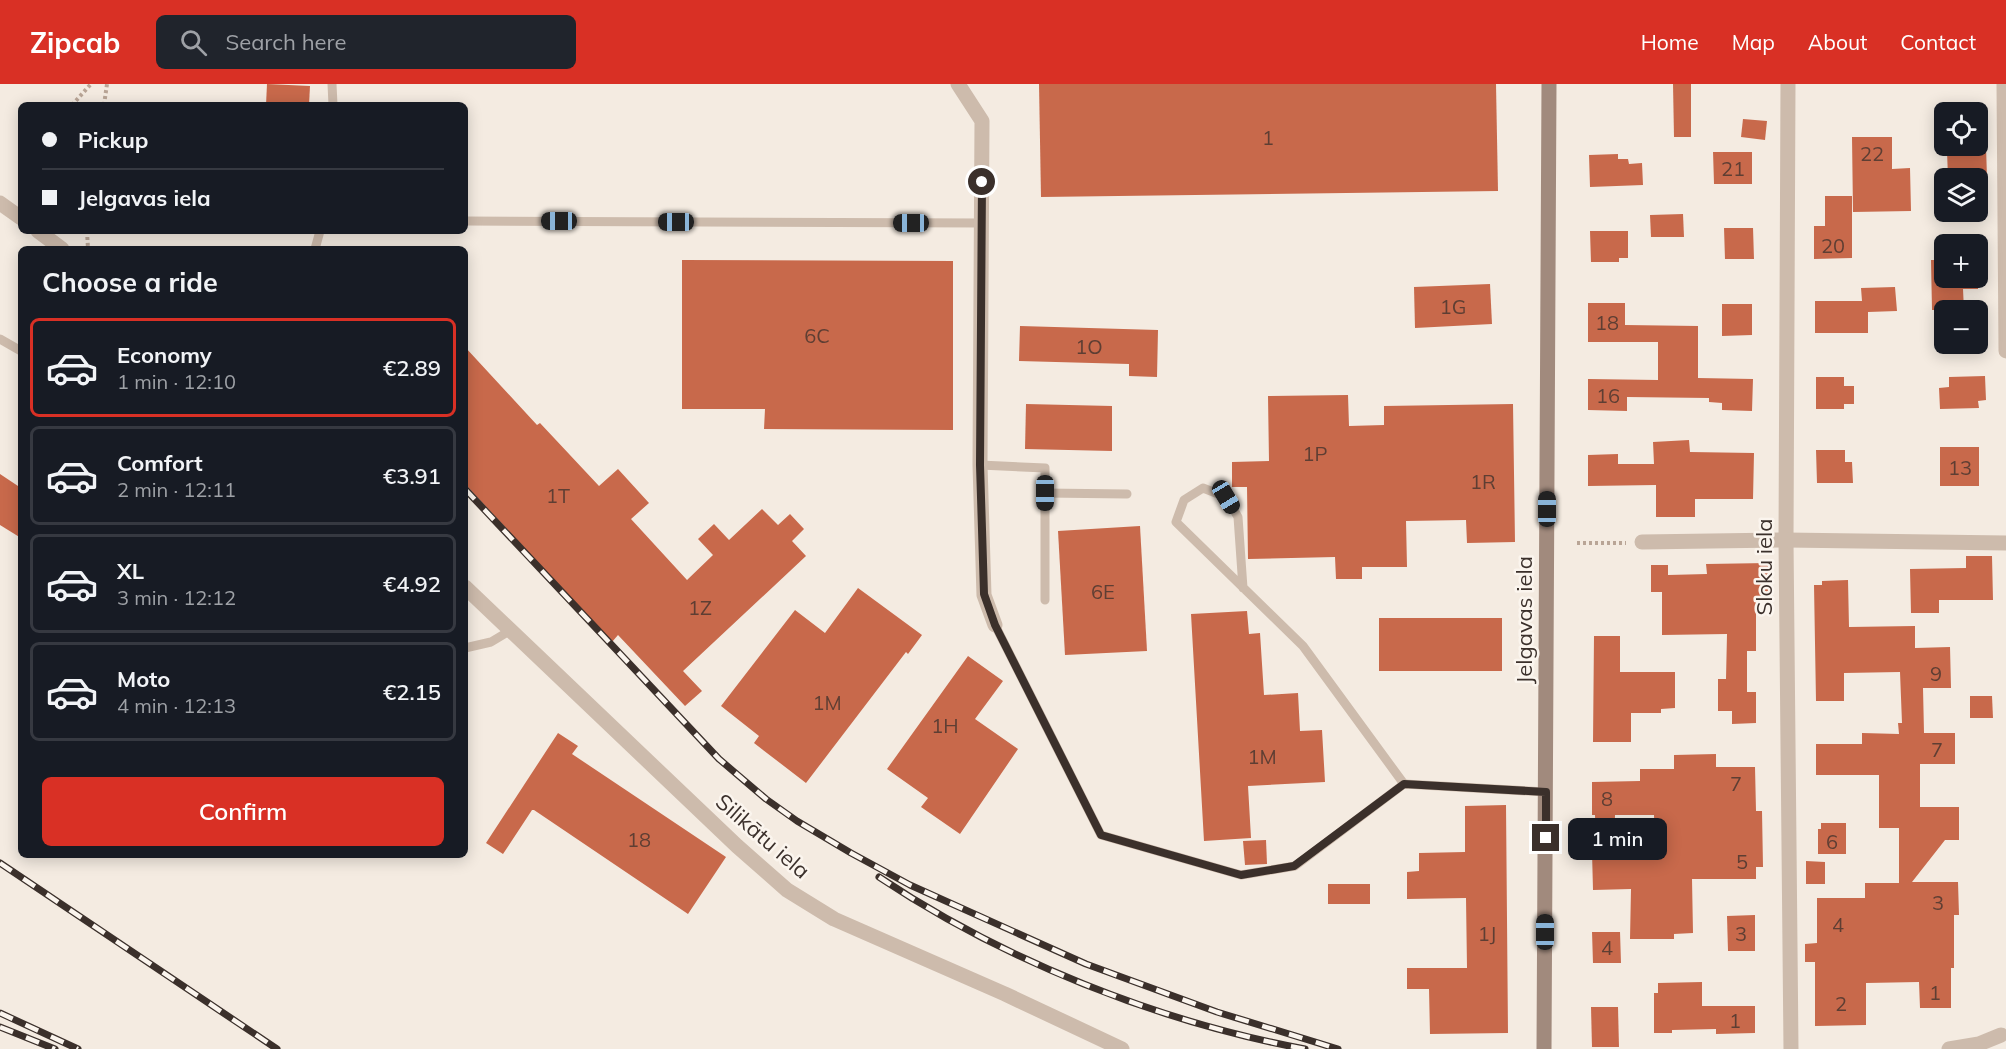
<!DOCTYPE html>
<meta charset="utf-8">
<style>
body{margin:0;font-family:Mulish,sans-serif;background:#20242c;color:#f1f3f6;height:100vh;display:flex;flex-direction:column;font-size:22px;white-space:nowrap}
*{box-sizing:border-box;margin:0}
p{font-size:20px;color:#9ea1a6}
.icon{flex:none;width:33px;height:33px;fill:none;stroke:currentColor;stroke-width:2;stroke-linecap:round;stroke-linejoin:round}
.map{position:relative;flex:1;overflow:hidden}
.side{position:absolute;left:18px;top:162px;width:450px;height:612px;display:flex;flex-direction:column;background:#171b24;border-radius:9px;box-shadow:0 3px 15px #0003}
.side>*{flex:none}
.hud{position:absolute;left:18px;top:18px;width:450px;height:132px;border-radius:9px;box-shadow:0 3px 15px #0003;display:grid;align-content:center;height:132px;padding:0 24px;background:#171b24}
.tools{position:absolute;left:1934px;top:18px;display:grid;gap:12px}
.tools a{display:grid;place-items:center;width:54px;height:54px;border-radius:9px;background:#171b24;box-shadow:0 3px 15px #0003;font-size:30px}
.end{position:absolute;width:27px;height:27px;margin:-14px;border:8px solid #3b302b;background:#fff;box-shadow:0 0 0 3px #fff}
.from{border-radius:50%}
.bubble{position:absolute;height:42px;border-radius:9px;background:#171b24;box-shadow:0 3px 15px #0003;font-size:20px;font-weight:600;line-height:42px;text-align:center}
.car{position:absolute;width:18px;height:36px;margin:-18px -9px;border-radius:8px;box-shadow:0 0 4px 2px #0007;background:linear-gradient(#222 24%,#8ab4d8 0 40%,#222 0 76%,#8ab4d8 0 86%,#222 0)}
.hud b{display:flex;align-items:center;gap:21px;height:57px;font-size:22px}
.hud b+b{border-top:2px solid #363941}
.hud i{width:15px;height:15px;background:#f1f3f6}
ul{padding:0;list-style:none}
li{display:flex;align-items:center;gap:18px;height:99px;margin:0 12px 9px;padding:0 12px;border:3px solid #363941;border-radius:9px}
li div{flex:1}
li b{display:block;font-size:22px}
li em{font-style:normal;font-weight:600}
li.current{border-color:#d93025}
li>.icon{width:54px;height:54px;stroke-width:1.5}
h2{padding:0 24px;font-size:27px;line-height:72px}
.cta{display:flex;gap:12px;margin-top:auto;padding:12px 24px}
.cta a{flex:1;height:69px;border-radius:9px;background:#d93025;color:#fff;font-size:24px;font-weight:600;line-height:69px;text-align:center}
header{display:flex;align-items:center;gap:36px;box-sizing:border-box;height:84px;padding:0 30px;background:#d93025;color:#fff}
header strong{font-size:28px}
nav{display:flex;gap:33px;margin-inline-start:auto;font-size:21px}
.search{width:420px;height:54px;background:#20242c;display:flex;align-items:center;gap:15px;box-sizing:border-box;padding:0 21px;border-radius:9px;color:#9ea1a6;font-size:22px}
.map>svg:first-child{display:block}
.building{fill:#c8694b;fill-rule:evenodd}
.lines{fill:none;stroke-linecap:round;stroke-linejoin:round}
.path{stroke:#b9a596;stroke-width:4;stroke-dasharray:3 3;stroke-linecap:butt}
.lane{stroke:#cdbbac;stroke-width:9}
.street{stroke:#cdbbac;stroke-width:15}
.secondary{stroke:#a18a7d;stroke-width:15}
.rail-casing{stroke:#3b302b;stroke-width:7}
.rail{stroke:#fbf5ee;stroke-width:4.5;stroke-dasharray:14;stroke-linecap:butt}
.route{stroke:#3b302b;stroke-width:8}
.labels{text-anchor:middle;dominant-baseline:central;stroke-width:5;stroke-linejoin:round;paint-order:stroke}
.number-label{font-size:20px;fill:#5e3e33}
.street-label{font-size:22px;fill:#3b302b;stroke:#fbf5ee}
</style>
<header>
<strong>Zipcab</strong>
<div class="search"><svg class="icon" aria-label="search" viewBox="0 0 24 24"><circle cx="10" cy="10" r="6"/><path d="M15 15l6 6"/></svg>Search here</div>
<nav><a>Home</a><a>Map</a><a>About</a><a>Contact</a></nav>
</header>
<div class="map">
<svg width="2006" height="965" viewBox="0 0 2006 965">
<rect width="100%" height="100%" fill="#f4ebe1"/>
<g class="building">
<polygon points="267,0 310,2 309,21 266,21"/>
<polygon points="1039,0 1496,0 1498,107 1041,113"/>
<polygon points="1673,0 1691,0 1691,53 1674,53"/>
<polygon points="1743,35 1767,37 1765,56 1741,53"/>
<polygon points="1852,53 1892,53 1892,85 1910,84 1911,127 1853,128"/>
<polygon points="1956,62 1986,62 1987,94 1948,94 1947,67 1957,66"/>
<polygon points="1713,68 1752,68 1752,100 1714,100"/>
<polygon points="1618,70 1618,75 1628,75 1629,80 1642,79 1643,101 1590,103 1589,71"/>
<polygon points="1825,112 1852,112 1852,174 1814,175 1814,142 1825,142"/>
<polygon points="1683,130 1684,153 1651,153 1650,131"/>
<polygon points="1724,144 1753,144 1754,175 1725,175"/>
<polygon points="1590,147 1628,147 1628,174 1619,174 1619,178 1591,178"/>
<polygon points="682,176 953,177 953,346 764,345 765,325 682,325"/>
<polygon points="1931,176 1944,176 1944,194 1977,194 1978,176 1978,205 1963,205 1964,226 1932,226"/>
<polygon points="1490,200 1492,240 1415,244 1414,203"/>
<polygon points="1895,203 1897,227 1868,228 1868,249 1815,249 1815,217 1862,217 1861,204"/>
<polygon points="1588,219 1625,219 1625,241 1698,242 1698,294 1753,295 1752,327 1722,326 1722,319 1709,318 1709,314 1627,313 1627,327 1588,326 1588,295 1658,296 1658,258 1588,258"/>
<polygon points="1722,220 1752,220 1752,251 1722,252"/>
<polygon points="1020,242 1158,246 1157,293 1129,292 1129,280 1019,277"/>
<polygon points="465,263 537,341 540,339 599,402 618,385 649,419 631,435 687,496 713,471 698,455 714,440 729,456 762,425 778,441 790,430 804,445 792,457 806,472 683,587 702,607 685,622 618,551 612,558 465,400"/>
<polygon points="1985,292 1986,316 1978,317 1979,324 1940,325 1939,304 1949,303 1949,293"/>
<polygon points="1816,293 1844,293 1844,302 1854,302 1854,320 1844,320 1844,325 1816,325"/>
<polygon points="1348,311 1349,342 1384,341 1384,322 1513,320 1515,458 1467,459 1466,436 1406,437 1407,483 1362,483 1362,495 1336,495 1335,473 1248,475 1247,403 1232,403 1232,378 1269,377 1268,312"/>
<polygon points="1026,320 1112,322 1112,367 1025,365"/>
<polygon points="1689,356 1690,368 1754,369 1753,415 1695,415 1695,433 1656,433 1656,401 1588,402 1588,371 1618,370 1618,380 1654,380 1653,358"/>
<rect x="1940" y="363" width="39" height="39"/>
<polygon points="1816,366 1845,366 1845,378 1852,378 1853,399 1817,399"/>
<polygon points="0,390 21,404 21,454 0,441"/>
<polygon points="1140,442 1147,567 1065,571 1058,447"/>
<polygon points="1966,472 1992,472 1993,516 1939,516 1939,529 1911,529 1910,485 1966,484"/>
<polygon points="1768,479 1768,512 1756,512 1756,567 1747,567 1747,608 1756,608 1756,639 1732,640 1732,627 1718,627 1718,595 1726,595 1727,550 1662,551 1662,508 1651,508 1651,481 1668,481 1668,491 1707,490 1706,480"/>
<polygon points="1848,496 1849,543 1915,542 1915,564 1950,563 1951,604 1923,604 1924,649 1955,649 1955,680 1920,680 1920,723 1959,723 1959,756 1945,756 1912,798 1958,798 1959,831 1954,831 1954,884 1951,884 1951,924 1920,924 1919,898 1866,899 1866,941 1815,942 1815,878 1805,878 1805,860 1817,859 1817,814 1865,814 1865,799 1899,799 1899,744 1879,744 1879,691 1816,691 1816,660 1862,660 1862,649 1899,650 1898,639 1902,639 1900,588 1844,589 1844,617 1816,617 1814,501 1822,501 1822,497"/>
<polygon points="858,504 922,551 908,570 906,568 806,699 754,659 759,652 721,622 795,526 825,549"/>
<polygon points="1247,527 1249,550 1260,549 1264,611 1298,609 1300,647 1322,646 1325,698 1248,702 1251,754 1204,757 1191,530"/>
<rect x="1379" y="534" width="123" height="53"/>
<polygon points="1594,552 1620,552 1620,588 1675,588 1675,624 1661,625 1661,629 1631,629 1631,658 1593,658"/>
<polygon points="968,572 1003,597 975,635 1018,665 960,750 921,723 928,714 887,685"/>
<polygon points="1970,612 1992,612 1993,634 1970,634"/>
<polygon points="558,649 578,662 572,670 726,773 688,830 534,726 532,726 503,770 486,759"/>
<path d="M1716,670V683H1755L1756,727H1762L1763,783H1756V795H1692L1693,849L1674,850V855H1630L1631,805L1593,806L1592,768H1596L1595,731H1592V698L1640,697V685H1674V671ZM1615,731H1654L1655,767L1614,768Z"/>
<polygon points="1506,721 1508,949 1430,950 1429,905 1407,905 1407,884 1467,884 1466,814 1407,815 1407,788 1419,787 1419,769 1465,768 1465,722"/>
<polygon points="1821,739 1846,739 1846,770 1818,770 1818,745 1821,745"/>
<polygon points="1266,756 1267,780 1245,781 1243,757"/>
<polygon points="1806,777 1825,778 1825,800 1806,800"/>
<rect x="1328" y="800" width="42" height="20"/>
<polygon points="1755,831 1755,867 1728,867 1727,832"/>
<polygon points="1592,848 1620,848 1621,879 1593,879"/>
<polygon points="1702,898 1702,922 1755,922 1755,949 1716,950 1716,945 1672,946 1672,949 1654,949 1654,909 1658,909 1658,899"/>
<polygon points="1591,923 1618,923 1619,963 1592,963"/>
</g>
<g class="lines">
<g class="path">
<polyline points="72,21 91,0"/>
<polyline points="104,21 107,0"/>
<polyline points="87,147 88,165"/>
<polyline points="1577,459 1626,459"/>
</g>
<g class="lane">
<polyline points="332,0 333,21"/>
<polyline points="465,137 982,139"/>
<polyline points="315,165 320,147"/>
<polyline points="0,255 21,267"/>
<polyline points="980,381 1045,384 1045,516"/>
<polyline points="1045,409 1127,410"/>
<polyline points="1243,504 1238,433 1226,413 1203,404 1184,416 1176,438 1303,562 1404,700"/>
<polyline points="995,541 1101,751 1241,791 1295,782 1404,700 1546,708"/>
<polyline points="465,564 491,558 511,546"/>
</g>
<g class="street">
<polyline points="958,0 982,37 980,381 984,511 995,541"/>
<polyline points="1788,0 1786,456 1791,965"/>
<polyline points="2004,0 2006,267"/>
<polyline points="0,119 21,134"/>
<polyline points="38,147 62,165"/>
<polyline points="1642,458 1786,456 2006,459"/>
<polyline points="465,503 737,762 787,806 834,835 1005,910 1122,965"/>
<polyline points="1949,965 1979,960 2001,951"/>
</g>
<polyline class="secondary" points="1544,965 1549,0"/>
<g class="rail-casing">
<g id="rail">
<polyline points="465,405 719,675 766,715 797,737 851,769 910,801 1086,880 1217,928 1338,965"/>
<polyline points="0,779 277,965"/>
<path d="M879,793C1003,876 1159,938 1305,965"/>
<polyline points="0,929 78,965"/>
<polyline points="0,943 55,965"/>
</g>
</g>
<use href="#rail" class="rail"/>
</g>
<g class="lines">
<polyline class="route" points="982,98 980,381 984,510 995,541 1101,751 1241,791 1294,782 1404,700 1546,708 1546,754"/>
</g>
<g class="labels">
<g class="number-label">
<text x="1268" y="53">1</text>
<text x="1872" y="69">22</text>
<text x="1733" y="84">21</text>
<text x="1833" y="161">20</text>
<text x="1453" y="222">1G</text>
<text x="1607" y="238">18</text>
<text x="817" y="251">6C</text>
<text x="1089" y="262">1O</text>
<text x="1608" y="311">16</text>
<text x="1315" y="369">1P</text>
<text x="1960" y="383">13</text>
<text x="1483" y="397">1R</text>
<text x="558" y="411">1T</text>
<text x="1103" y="507">6E</text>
<text x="700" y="523">1Z</text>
<text x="1936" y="589">9</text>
<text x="827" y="618">1M</text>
<text x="945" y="641">1H</text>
<text x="1937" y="665">7</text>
<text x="1262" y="672">1M</text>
<text x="1736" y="699">7</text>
<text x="1607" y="714">8</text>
<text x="639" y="755">18</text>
<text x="1832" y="757">6</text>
<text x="1742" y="777">5</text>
<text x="1938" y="818">3</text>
<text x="1838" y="840">4</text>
<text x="1487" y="849">1J</text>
<text x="1741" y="849">3</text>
<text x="1607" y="863">4</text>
<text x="1935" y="908">1</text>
<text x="1841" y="919">2</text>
<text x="1735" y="936">1</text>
</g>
<g class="street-label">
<text transform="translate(1764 483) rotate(-90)">Sloku iela</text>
<text transform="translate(1524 536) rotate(-90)">Jelgavas iela</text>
<text transform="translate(763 752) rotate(41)">Silikātu iela</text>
</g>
</g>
</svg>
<div class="tools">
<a><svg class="icon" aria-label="locate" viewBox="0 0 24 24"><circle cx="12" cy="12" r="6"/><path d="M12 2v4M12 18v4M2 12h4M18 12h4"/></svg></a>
<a><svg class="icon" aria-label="layers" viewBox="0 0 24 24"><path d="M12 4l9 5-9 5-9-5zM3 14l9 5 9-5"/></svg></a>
<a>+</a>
<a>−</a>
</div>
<i class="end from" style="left:982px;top:98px"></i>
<i class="end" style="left:1546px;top:754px"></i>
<div class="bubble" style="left:1568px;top:734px;width:99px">1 min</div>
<i class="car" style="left:559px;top:137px;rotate:270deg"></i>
<i class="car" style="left:676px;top:138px;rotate:270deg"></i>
<i class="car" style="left:911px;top:139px;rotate:270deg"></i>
<i class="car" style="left:1045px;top:409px;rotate:180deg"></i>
<i class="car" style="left:1226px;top:413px;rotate:149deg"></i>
<i class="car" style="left:1547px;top:425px;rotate:0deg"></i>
<i class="car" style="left:1545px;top:848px;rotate:0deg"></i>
<div class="hud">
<b><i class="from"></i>Pickup</b>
<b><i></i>Jelgavas iela</b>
</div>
<section class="side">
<h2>Choose a ride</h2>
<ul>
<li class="current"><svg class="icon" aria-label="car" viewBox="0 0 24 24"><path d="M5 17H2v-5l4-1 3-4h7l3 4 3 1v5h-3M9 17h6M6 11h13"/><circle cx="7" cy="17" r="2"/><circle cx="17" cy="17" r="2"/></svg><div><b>Economy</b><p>1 min · 12:10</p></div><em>€2.89</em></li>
<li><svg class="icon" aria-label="car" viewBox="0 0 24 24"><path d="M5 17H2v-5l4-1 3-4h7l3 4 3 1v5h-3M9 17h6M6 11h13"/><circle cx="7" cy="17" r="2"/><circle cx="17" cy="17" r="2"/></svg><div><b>Comfort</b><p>2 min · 12:11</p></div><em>€3.91</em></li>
<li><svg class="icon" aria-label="car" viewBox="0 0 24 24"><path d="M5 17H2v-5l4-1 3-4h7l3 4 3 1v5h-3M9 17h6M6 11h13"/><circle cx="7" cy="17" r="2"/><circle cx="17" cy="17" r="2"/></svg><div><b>XL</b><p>3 min · 12:12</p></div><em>€4.92</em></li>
<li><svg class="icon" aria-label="car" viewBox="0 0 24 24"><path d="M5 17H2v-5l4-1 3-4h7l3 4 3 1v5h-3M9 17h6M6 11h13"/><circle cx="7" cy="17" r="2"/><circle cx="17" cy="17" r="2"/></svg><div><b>Moto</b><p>4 min · 12:13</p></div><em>€2.15</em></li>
</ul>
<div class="cta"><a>Confirm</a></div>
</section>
</div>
